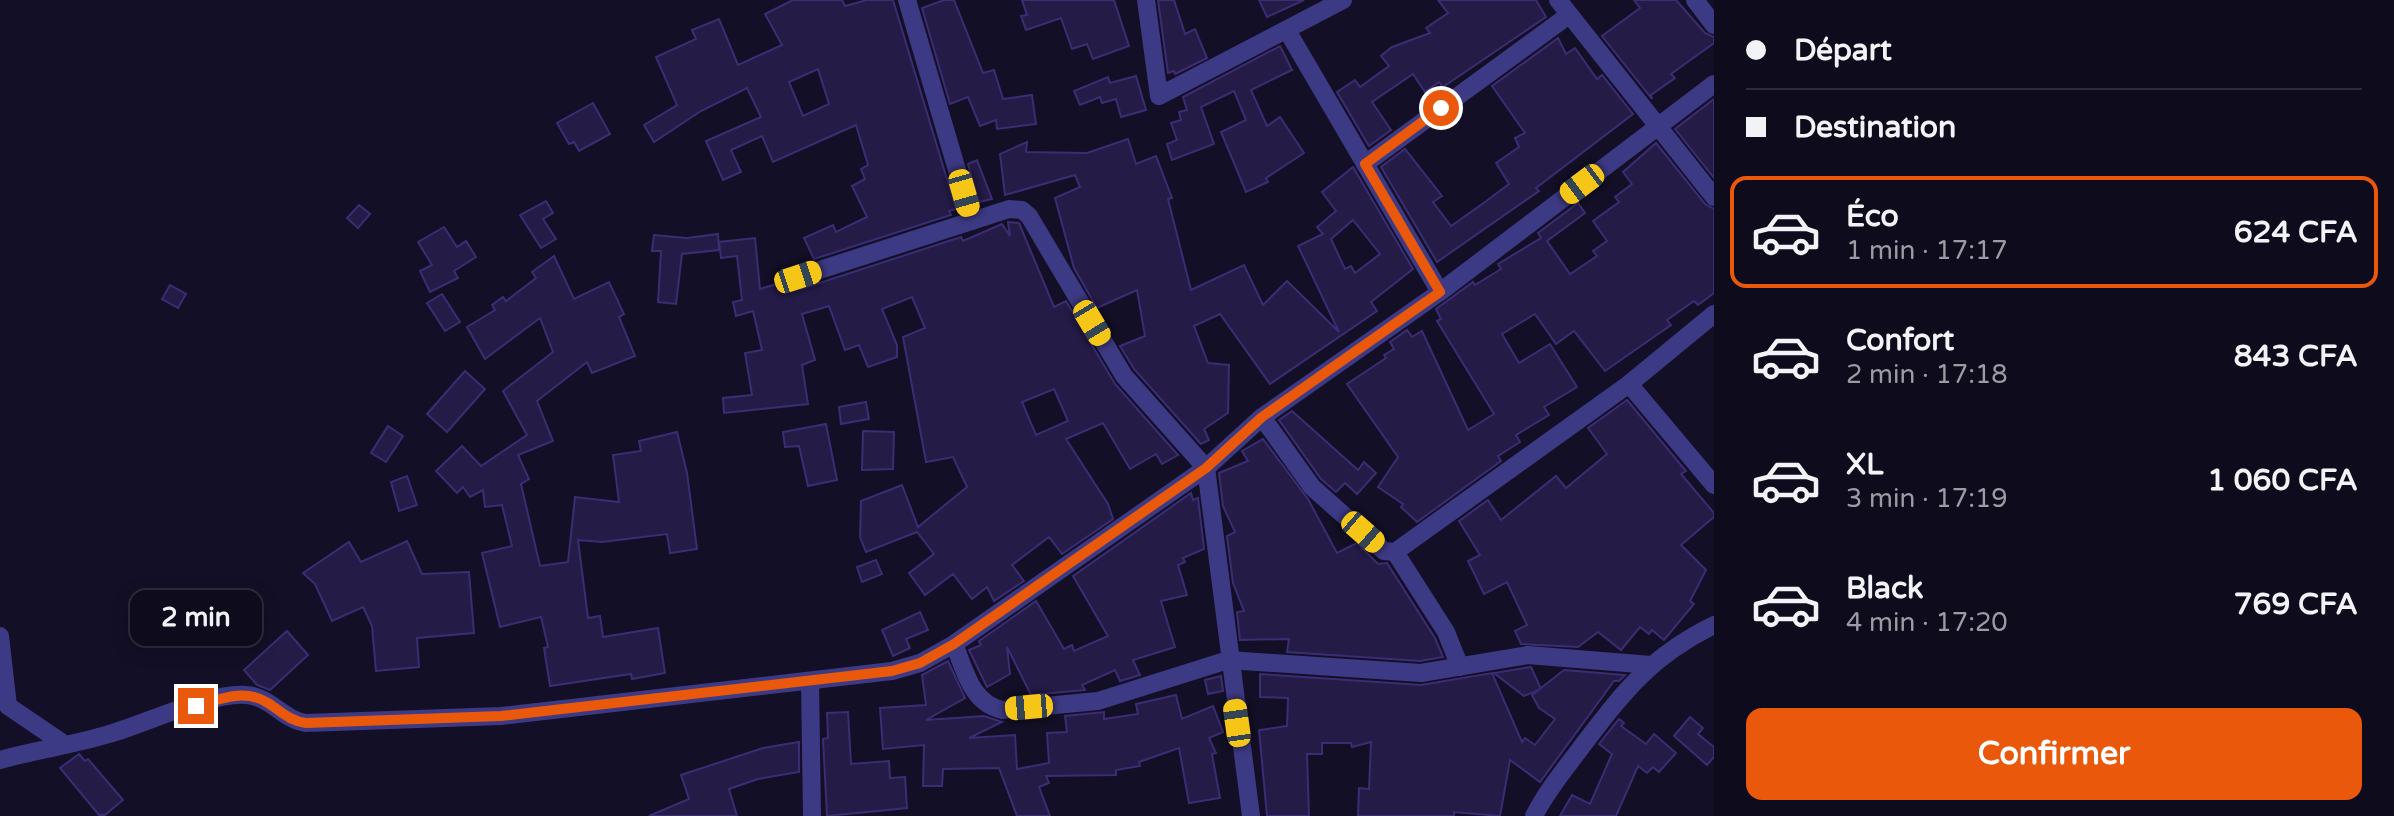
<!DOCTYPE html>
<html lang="fr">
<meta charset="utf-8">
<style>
body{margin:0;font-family:"Varela Round",sans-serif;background:#171425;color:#f1f3f6;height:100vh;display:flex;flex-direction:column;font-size:30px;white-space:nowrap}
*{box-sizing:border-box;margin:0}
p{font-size:26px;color:#9b9ba3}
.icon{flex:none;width:44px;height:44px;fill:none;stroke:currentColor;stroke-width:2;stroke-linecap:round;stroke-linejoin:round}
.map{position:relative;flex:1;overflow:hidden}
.details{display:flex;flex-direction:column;background:#0e0b1c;width:680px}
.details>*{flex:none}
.top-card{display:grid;align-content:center;height:176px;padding:0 32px;background:#0e0b1c}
.end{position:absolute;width:36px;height:36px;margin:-18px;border:10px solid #ea580c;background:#fff;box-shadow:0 0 0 4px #fff}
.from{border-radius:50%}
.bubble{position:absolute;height:56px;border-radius:16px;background:#0e0b1c;box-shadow:0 4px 20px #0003,0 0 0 2px #2e2b3b;font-size:26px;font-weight:700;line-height:56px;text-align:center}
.car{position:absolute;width:24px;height:48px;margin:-24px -12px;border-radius:10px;box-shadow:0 0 6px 2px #0007;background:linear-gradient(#f5c518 24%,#345 0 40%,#f5c518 0 76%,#345 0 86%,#f5c518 0)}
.top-card b{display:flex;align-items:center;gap:28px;height:76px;font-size:30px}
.top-card b+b{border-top:2px solid #2e2b3b}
.top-card i{width:20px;height:20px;background:#f1f3f6}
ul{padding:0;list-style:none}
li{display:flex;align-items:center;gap:24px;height:112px;margin:0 16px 12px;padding:0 16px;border:4px solid transparent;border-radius:16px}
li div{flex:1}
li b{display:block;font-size:30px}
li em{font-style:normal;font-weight:700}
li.on{border-color:#ea580c}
li>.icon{width:72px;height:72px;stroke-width:1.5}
.primary-button{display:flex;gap:16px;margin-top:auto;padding:16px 32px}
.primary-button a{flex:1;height:92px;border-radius:16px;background:#ea580c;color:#fff;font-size:32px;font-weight:700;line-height:92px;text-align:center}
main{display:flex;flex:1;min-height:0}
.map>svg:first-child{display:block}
.building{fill:#241b47;stroke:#3b2d73;stroke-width:2;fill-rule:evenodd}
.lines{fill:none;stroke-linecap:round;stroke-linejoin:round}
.minor{stroke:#3d3a85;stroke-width:18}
.route{stroke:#ea580c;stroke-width:10}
</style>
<main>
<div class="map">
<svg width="1714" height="816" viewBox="0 0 1714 816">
<rect width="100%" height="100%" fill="#130f26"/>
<g class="building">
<path d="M793,0H842L845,6L867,0H893L956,209L949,211L951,215L814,259L804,238L833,225L836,232L867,217L852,186L865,179L861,169L868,165L856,125L773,162L762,136L731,150L741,172L723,180L706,141L761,117L747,88L701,111L654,142L644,125L677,105L656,57L696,39L692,30L719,19L738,65L782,45L765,14ZM818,69L829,104L803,116L789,82Z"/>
<polygon points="944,0 954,0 983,73 994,70 1003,99 1032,95 1036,124 997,129 996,120 980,126 968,97 950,104 922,8"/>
<polygon points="1022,0 1114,0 1129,46 1093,59 1087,44 1072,49 1061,18 1026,30 1021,16 1027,15"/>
<polygon points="1158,0 1174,0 1185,34 1195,29 1207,58 1175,74 1174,71 1168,73"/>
<polygon points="1259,0 1304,0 1267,17"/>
<polygon points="1438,0 1536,0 1546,17 1443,87 1439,82 1425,92 1413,74 1372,102 1391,130 1369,146 1337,92 1355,80 1360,87 1389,66 1381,56 1392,47 1430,33 1426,28 1448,13"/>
<polygon points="1634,0 1676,0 1705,33 1714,37 1714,43 1671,74 1675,78 1651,95 1652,99 1602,36 1640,8"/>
<polygon points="1558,38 1566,54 1575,48 1597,79 1602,75 1633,114 1536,188 1539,191 1437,262 1381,167 1405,149 1442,196 1433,202 1451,226 1485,202 1509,184 1496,163 1519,147 1515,138 1525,133 1492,86"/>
<polygon points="1280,46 1292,70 1251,90 1267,126 1280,117 1304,153 1266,178 1268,182 1246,192 1221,132 1246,120 1234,91 1201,107 1214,144 1172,160 1167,144 1177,140 1171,123 1181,120 1179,112 1187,110 1183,97"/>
<polygon points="1136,76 1146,110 1121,117 1116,99 1102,103 1100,97 1080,105 1074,91 1108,77 1110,83"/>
<polygon points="1714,99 1714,178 1675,129"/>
<polygon points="593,103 610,134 579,151 574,142 569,144 557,123"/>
<path d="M1128,139L1136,164L1156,156L1172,198L1168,199L1191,290L1244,265L1263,305L1287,281L1339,332L1298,246L1323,234L1317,227L1336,211L1322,192L1353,167L1413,269L1371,302L1377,311L1270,384L1220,314L1194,326L1208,363L1229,365L1228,413L1204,429L1209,440L1201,444L1134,369L1120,346L1145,336L1137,290L1097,308L1074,268L1055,198L1080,187L1075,175L1005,195L1000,154L1027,142L1026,152L1087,153ZM1353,220L1380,254L1355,273L1351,266L1345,269L1331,239Z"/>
<polygon points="1656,143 1705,204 1714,209 1714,293 1698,305 1694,301 1667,320 1671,325 1605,371 1574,331 1556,344 1535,314 1502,334 1519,363 1550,344 1577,387 1544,407 1549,415 1516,435 1520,442 1498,456 1501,461 1417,522 1401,507 1403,504 1378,487 1398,457 1347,384 1386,358 1384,355 1394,349 1390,342 1407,330 1412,337 1422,331 1468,430 1494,414 1437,321 1441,319 1436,309 1473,282 1475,285 1501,269 1498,264 1541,238 1538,233 1578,203 1585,213 1547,241 1570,274 1597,256 1593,251 1607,241 1593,221 1619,202 1615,197 1632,184 1623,172"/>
<polygon points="977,160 992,199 979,202 968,164"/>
<polygon points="546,201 553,213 543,219 556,239 541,248 520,215"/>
<polygon points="359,205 370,214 358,228 347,218"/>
<path d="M1008,222L1019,223L1054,307L1066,301L1115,384L1178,455L1162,464L1156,454L1130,469L1103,423L1066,439L1108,504L1113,519L1062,554L1049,537L1012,565L1024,581L994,601L987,587L972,599L953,574L925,595L909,573L934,554L917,532L866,552L860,537L861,501L902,485L918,527L967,487L953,457L926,462L903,337L925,328L912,297L882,309L897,345V357L868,367L859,345L845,350L829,306L802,314L815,360L802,365L808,404L724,413L723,398L752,395L745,353L762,350L753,311L736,316L733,302L742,300L737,256L721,258L719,242L755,238L760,289L787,281L791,286L801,289L961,237L963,241L1002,224L1010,236ZM1054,389L1068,421L1036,435L1022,402Z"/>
<polygon points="444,227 457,247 466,241 476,257 454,271 458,278 430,292 420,271 432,265 418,242"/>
<polygon points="718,234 719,250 682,254 676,304 658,302 661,251 652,251 654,235 687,238"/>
<polygon points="554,256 574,299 609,282 624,314 619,317 635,356 592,373 587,362 537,401 553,441 518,455 529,479 521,484 540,566 568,562 575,497 619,502 613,455 641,451 639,441 677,432 687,473 697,549 670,553 667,534 602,542 578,540 588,618 600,616 603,637 658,628 665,673 632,679 631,674 550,686 544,648 548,647 541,617 500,627 482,553 512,546 502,505 485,507 483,490 470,497 463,487 457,493 436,471 462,446 481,466 527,435 503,391 553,352 540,318 485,359 467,327 495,310 492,305 503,297 506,301 536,278 532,272"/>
<polygon points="170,285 186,294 178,308 162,299"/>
<polygon points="442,294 460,322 445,331 427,303"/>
<polygon points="465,371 485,389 447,432 427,414"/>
<polygon points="1627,400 1686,471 1681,474 1714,513 1714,517 1681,545 1706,570 1690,601 1694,604 1664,640 1652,630 1649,634 1640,627 1621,650 1598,632 1578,647 1521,644 1515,631 1527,625 1507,582 1484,594 1468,561 1480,555 1459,521 1488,500 1501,520 1556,476 1566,488 1607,454 1588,428"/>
<polygon points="866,402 869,419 841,424 839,407"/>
<polygon points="1292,411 1358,470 1364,462 1376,473 1357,494 1345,483 1336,492 1321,479 1279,420"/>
<polygon points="826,424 837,480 808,486 799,446 785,447 783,432"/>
<polygon points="388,426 403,436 386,462 371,453"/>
<polygon points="863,431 894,432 893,469 862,470"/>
<polygon points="1263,439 1308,499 1337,553 1357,543 1378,564 1387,563 1435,638 1443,657 1420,661 1287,652 1289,639 1240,640 1237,612 1244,611 1233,583 1227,536 1235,532 1223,506 1219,473 1248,461 1242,451"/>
<polygon points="407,476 417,505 399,511 391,482"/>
<polygon points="1191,493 1193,500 1198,498 1204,549 1183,558 1185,562 1178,565 1187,595 1161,601 1175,647 1133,660 1140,675 1120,681 1115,670 1082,685 1085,690 1031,695 1007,647 1010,674 987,687 969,650 981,645 979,641 1036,601 1064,649 1072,645 1074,651 1108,636 1073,576"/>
<polygon points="407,541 422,574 469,572 474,633 417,638 419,667 376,671 372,626 363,607 332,621 315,584 303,573 349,542 361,562"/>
<polygon points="876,560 882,574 862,582 857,567"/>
<polygon points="920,612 928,630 906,639 910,648 893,656 882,630"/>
<polygon points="287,631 308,655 270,690 257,685 244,670"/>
<polygon points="948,661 965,698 926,720 984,716 1002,722 969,738 1015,735 1017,769 1049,763 1047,733 1067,732 1065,716 1104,712 1104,719 1138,714 1136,704 1176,695 1182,719 1213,706 1223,732 1209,738 1216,753 1212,754 1220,798 1189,803 1179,748 1139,762 1140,766 1116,770 1116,775 1046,776 1049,783 1039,787 1050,816 1017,816 999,768 943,769 942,786 923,786 924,745 883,749 880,708 926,705 922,675"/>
<polygon points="1531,667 1541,689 1524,696 1494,673"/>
<polygon points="1564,670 1625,675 1619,681 1614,681 1540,782 1510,760 1500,816 1454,812 1454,816 1358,816 1359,788 1369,789 1371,742 1352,747 1351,743 1322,743 1322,754 1307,754 1309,816 1267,816 1259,730 1287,726 1288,698 1260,697 1260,674 1421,685 1492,673 1522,742 1525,738 1535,745 1555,719 1539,708 1532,695"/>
<polygon points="1221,676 1223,691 1208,694 1205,680"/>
<polygon points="848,712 851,764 889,761 890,778 905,777 907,808 827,816 823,739 828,738 827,713"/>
<polygon points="1690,717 1703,728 1698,734 1714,747 1714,757 1707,765 1674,736"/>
<polygon points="1619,719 1624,723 1621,726 1646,744 1654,734 1676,753 1659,772 1653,767 1647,773 1638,766 1616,816 1560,816 1572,795 1590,804 1612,754 1599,744"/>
<polygon points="799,742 799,772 758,779 729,789 737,816 649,816 689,799 681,775 763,748"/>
<polygon points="79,754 85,761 88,759 123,800 105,815 99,815 60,768"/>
</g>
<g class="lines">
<g class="minor">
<polyline points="907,0 972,221"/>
<polyline points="1146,0 1159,96 1343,0"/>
<polyline points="1558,0 1714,197"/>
<polyline points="1695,0 1714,25"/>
<polyline points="1288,32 1440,292"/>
<polyline points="1365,164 1569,15"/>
<polyline points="798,277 1009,209 1022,210 1029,216 1124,376 1206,468 1251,816"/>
<polyline points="1629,384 1714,485"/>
<polyline points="1262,417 1312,487 1384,551 1395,552 1629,384 1714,314"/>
<polyline points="1395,552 1446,632 1460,667"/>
<polyline points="0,636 8,706 64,744"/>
<path d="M954,644C965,670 971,703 1002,710L1098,701L1228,660L1421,673L1528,655L1651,665"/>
<polyline points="810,681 812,816"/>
<path d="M0,760C36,750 73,745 109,734C145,724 211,692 246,695C270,696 283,720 306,723L501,716L892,671L920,663L954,644L1206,468L1262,417L1440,292L1714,84"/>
<path d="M1534,816C1547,790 1566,768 1583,745C1625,690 1651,656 1714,625"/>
</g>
</g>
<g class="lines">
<path class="route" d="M196,706C220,699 245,688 268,703C282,712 290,721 306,723L501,716L892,671L920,663L954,644L1206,468L1262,417L1440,292L1365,164L1441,108"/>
</g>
</svg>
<i class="end from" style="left:1441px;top:108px"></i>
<i class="end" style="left:196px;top:706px"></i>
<div class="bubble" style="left:130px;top:590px;width:132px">2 min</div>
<i class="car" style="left:1582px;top:184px;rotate:233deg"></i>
<i class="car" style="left:964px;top:193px;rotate:164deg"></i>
<i class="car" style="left:798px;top:277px;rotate:72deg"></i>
<i class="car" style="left:1092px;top:323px;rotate:149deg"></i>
<i class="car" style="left:1363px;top:532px;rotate:131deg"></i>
<i class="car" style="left:1029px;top:707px;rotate:265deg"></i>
<i class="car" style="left:1237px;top:723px;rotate:352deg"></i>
</div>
<section class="details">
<div class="top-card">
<b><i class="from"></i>Départ</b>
<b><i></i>Destination</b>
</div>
<ul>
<li class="on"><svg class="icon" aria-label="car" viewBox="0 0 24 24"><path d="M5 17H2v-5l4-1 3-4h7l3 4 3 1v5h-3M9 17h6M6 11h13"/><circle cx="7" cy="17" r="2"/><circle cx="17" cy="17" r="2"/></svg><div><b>Éco</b><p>1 min · 17:17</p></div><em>624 CFA</em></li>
<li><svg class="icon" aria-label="car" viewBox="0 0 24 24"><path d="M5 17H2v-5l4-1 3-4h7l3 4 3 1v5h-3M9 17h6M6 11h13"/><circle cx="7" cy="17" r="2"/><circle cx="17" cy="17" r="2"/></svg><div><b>Confort</b><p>2 min · 17:18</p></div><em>843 CFA</em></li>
<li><svg class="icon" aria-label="car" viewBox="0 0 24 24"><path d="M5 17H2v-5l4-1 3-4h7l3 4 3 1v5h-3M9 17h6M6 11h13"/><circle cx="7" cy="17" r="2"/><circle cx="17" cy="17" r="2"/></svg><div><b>XL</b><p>3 min · 17:19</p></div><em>1 060 CFA</em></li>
<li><svg class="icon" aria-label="car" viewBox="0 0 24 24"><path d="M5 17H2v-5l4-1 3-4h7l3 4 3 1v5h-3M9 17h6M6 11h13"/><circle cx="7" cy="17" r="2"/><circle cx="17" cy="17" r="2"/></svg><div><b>Black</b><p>4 min · 17:20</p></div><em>769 CFA</em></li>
</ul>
<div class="primary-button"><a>Confirmer</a></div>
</section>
</main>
